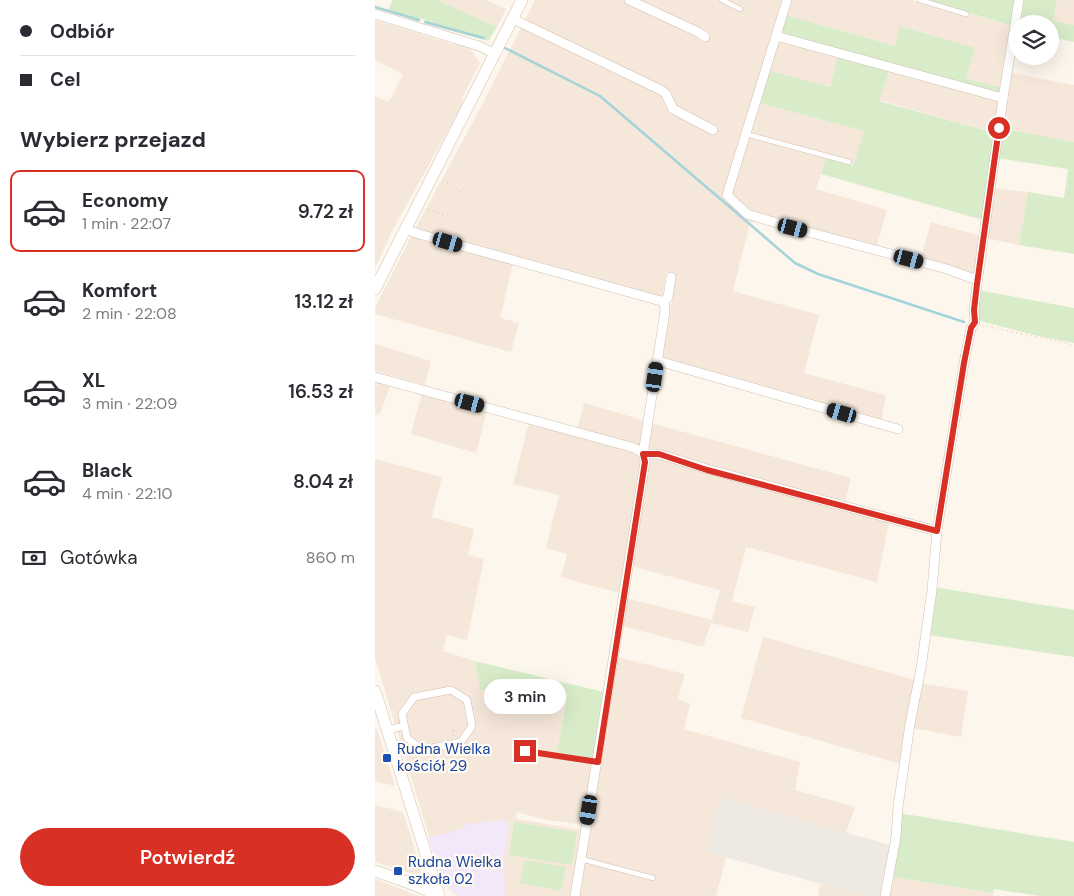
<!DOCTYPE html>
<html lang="pl">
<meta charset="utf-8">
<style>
body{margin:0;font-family:"DM Sans",sans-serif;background:#f7f7f7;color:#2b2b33;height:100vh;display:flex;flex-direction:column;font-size:19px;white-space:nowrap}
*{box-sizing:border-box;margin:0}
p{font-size:16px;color:#7c7c81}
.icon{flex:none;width:28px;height:28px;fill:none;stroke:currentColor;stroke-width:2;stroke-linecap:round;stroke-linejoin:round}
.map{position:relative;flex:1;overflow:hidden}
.drawer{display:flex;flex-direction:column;background:#fff;width:375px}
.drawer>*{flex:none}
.guide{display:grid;align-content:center;height:110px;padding:0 20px;background:#fff}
.controls{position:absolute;left:634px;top:15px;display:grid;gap:10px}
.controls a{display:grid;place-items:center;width:50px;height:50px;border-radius:50%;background:#fff;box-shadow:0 5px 20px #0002;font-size:25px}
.end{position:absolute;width:22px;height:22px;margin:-11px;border:6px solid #d93025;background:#fff;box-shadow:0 0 0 2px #fff}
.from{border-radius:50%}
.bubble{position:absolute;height:35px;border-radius:18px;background:#fff;box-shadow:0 5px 20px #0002;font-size:16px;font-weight:600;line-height:35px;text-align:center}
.car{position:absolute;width:15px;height:30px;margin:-15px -8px;border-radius:6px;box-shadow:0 0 4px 1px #0007;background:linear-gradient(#222 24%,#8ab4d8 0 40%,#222 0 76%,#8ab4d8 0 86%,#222 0)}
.guide b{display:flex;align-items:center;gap:18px;height:48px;font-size:19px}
.guide b+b{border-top:1px solid #e1e1e2}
.guide i{width:12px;height:12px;background:#2b2b33}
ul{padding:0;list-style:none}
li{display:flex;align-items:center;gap:15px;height:82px;margin:0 10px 8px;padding:0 10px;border:2px solid transparent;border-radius:10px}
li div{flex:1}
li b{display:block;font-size:19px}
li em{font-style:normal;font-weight:600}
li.active{border-color:#d93025}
li>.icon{width:45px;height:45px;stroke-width:1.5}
h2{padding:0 20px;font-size:22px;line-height:60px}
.pay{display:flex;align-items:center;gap:12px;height:55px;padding:0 20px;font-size:19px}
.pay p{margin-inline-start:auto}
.action{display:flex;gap:10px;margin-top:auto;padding:10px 20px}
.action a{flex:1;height:58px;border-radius:30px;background:#d93025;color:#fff;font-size:20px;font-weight:600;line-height:58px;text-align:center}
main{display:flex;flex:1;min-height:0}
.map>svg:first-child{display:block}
.residential{fill:#f5e8da}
.industrial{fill:#efe9e4}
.education{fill:#f3e8fa}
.green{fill:#d8ecc9}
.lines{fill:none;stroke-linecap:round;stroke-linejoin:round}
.stream{stroke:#a5d3da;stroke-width:2.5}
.service-casing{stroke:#d1beb0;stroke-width:5.5}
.pedestrian-casing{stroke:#d1beb0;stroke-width:8}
.minor-casing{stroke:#d1beb0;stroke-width:10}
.tertiary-casing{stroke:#d1beb0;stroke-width:12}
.path{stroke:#d9b8a5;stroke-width:1;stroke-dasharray:1 4;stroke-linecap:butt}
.service{stroke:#fff;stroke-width:4.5}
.pedestrian{stroke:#fff;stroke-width:7}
.minor{stroke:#fff;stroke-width:9}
.tertiary{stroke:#fff;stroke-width:11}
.route{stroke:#d93025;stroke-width:6}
.transit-dot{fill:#1a4fb4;stroke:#fffaf3;stroke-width:2}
.labels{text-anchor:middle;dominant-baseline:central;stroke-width:4.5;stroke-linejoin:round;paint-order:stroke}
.transit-label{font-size:15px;fill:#164399;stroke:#fffaf3;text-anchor:start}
</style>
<main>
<section class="drawer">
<div class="guide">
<b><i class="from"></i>Odbiór</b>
<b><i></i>Cel</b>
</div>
<h2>Wybierz przejazd</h2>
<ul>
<li class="active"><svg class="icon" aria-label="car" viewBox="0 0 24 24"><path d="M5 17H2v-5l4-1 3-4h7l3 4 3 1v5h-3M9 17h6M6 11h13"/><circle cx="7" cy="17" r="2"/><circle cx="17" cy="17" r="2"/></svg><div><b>Economy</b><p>1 min · 22:07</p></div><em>9.72 zł</em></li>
<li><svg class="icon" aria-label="car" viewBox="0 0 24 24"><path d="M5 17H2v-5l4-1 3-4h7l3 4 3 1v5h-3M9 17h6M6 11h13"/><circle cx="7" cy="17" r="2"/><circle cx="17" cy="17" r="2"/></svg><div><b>Komfort</b><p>2 min · 22:08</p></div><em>13.12 zł</em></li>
<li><svg class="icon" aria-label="car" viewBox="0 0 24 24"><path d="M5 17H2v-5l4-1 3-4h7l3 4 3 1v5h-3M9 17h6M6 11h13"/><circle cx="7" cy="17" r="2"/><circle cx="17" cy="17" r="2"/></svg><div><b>XL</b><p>3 min · 22:09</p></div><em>16.53 zł</em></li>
<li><svg class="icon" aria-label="car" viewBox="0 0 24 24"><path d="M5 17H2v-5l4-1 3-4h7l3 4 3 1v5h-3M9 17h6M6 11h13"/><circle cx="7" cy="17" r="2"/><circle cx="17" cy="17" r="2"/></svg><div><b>Black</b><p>4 min · 22:10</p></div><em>8.04 zł</em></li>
</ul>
<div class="pay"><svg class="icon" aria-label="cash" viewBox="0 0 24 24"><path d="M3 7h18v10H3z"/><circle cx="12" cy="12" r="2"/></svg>Gotówka<p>860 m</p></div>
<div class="action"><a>Potwierdź</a></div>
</section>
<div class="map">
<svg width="699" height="896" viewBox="0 0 699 896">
<rect width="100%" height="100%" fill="#fdf6ec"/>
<g class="residential">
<polygon points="62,0 111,0 131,9 122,27"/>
<polygon points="160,0 409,0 384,103 489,131 478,166 451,158 441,189 512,210 501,248 378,220 374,228 358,291 444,315 429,373 511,395 506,422 287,360 296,307 294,306 296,305 300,274 291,272 287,298 40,229 106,107"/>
<polygon points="415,0 537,0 593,17 595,14 637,26 627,88 591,78 599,48 526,26 520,46 410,15"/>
<polygon points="682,0 699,0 699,25 678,21"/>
<polygon points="0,20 77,44 94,47 105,63 88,96 87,105 17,231 0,268 0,96 14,102 28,74 0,60"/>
<polygon points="403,39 463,55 455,87 393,70"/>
<polygon points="514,71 625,101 620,133 504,100"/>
<polygon points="636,73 699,85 699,142 628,129"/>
<polygon points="617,188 653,192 644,245 610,238"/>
<polygon points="556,222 605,236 599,276 545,260"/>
<polygon points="37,235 138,263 125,318 144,323 136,352 0,314 0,308"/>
<polygon points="0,344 56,361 50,385 0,371"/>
<polygon points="0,380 16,385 4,415 0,414"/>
<polygon points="47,393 112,411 101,453 36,434"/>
<polygon points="209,403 271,421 267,444 264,446 202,430"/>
<polygon points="154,422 264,454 266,460 244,593 186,577 192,554 171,548 184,495 138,484"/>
<polygon points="276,423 476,478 470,502 273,448"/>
<polygon points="277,456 514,522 502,582 371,547 357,601 380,607 373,632 336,623 328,647 247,626 251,598 337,620 345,590 256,566 275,458"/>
<polygon points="0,459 67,477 57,517 99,529 93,555 109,559 92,640 72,635 68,651 100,661 105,690 193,692 181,757 220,764 209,825 167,819 141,812 142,819 207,830 195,896 84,896 74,889 66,876 0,658"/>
<polygon points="388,637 540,680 526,764 366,718"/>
<polygon points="242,657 310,674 303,699 315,704 309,729 425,762 420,790 480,807 471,833 345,797 331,852 351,858 341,896 204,896"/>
<polygon points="545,683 593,691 586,737 538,728"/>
<polygon points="0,729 2,729 20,786 0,781"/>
<polygon points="0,805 28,812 46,870 45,876 0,862"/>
<polygon points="517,877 618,893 618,896 514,896"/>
<polygon points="0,879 3,880 43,896 0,896"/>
<polygon points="445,884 490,896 443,896"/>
</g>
<polygon class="industrial" points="345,797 515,845 506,896 490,896 331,852"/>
<polygon class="education" points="133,820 134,826 129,857 130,896 84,896 79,893 70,883 66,876 53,838 86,829 90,824"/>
<g class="green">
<polygon points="18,0 62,0 122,27 113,41 51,24 51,20 44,18 43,22 13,10"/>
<polygon points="552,0 641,0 637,26"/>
<polygon points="647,0 682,0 678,21 699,25 699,42 675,37 675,24 642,24"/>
<polygon points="410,15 520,46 525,26 600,48 591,78 627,88 626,95 412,35 407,31"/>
<polygon points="463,55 514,71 504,101 620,133 608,220 446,174 451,158 478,166 489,131 384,103 393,70 455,87"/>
<polygon points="625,128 699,142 699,254 644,245 653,192 689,198 693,169 622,158"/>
<polygon points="603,290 699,308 699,343 667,337 601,320"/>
<polygon points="559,587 699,610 699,657 554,635"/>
<polygon points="100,661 229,692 219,754 216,758 182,752 193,692 105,690"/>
<polygon points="524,813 699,842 699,896 665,896 619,889 618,893 517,877"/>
<polygon points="139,822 202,832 197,865 134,855"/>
<polygon points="150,860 191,867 186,891 145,883"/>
</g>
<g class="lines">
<g class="stream">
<polyline points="0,7 44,20"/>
<polyline points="50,22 109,38"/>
<polyline points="130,48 225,96 420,263 443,274 589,322"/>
</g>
<g class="service-casing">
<g id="service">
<polyline points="347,0 365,9"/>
<polyline points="545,0 591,14"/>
<polyline points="371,134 474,162"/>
<polyline points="150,751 221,762"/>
<polyline points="206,859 278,878"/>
</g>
</g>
<g class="pedestrian-casing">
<g id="pedestrian">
<polygon points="76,690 92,700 97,726 86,742 48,750 32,738 27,714 39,697"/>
<polyline points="13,730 29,726"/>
</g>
</g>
<g class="minor-casing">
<g id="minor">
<polyline points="254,0 323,32 330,37"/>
<polyline points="412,0 352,195 372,214 418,228 572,269 602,280"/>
<polyline points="0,14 104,46 120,54"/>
<polyline points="138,19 286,90 291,94 298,109 338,130"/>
<polyline points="401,36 628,98"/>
<polyline points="30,229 44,234 286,301 289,301 293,297 296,277"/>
<polyline points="289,301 290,311 268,454 284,454 332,469 562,531"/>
<polyline points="283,361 523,429"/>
<path d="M0,377L256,447C265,450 270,453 270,462C246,607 224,752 200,896"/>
<polyline points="510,896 521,837 523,807 535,724 546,668 557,590 562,531 589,363 596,328 600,322 599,310 602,284 628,98 644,0"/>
</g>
</g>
<g class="tertiary-casing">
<g id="tertiary">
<polyline points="0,289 147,0"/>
<polyline points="0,691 64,896"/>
<polyline points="0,871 40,885 64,896"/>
</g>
</g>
<g class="path">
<polyline points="68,180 86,192"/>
<polyline points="53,209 75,217"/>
<polyline points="607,325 699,345"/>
<polyline points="78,730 79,736"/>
</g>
<use href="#service" class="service"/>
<use href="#pedestrian" class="pedestrian"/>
<use href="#minor" class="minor"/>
<use href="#tertiary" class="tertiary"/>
</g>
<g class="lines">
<polyline class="route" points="150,751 223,762 270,462 268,454 284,454 332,470 562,531 589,363 596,328 600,322 599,310 602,284 624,128"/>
</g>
<g class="transit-dot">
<rect x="7" y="753" width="10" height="10" rx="2.5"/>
<rect x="18" y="866" width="10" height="10" rx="2.5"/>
</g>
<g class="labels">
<g class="transit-label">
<text x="22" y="749">Rudna Wielka<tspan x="22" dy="17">kościół 29</tspan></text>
<text x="33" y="862">Rudna Wielka<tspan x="33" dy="17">szkoła 02</tspan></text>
</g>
</g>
</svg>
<div class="controls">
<a><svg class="icon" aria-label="layers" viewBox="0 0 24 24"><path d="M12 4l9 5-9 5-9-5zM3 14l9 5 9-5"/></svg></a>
</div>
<i class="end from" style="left:624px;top:128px"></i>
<i class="end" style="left:150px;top:751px"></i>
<div class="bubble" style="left:109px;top:679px;width:82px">3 min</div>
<i class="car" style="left:418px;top:228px;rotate:105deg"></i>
<i class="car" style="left:73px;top:242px;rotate:106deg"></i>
<i class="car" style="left:534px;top:259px;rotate:105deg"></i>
<i class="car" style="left:280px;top:377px;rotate:8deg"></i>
<i class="car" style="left:95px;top:403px;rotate:105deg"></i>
<i class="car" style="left:467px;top:413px;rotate:286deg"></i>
<i class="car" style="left:214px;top:810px;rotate:189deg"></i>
</div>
</main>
